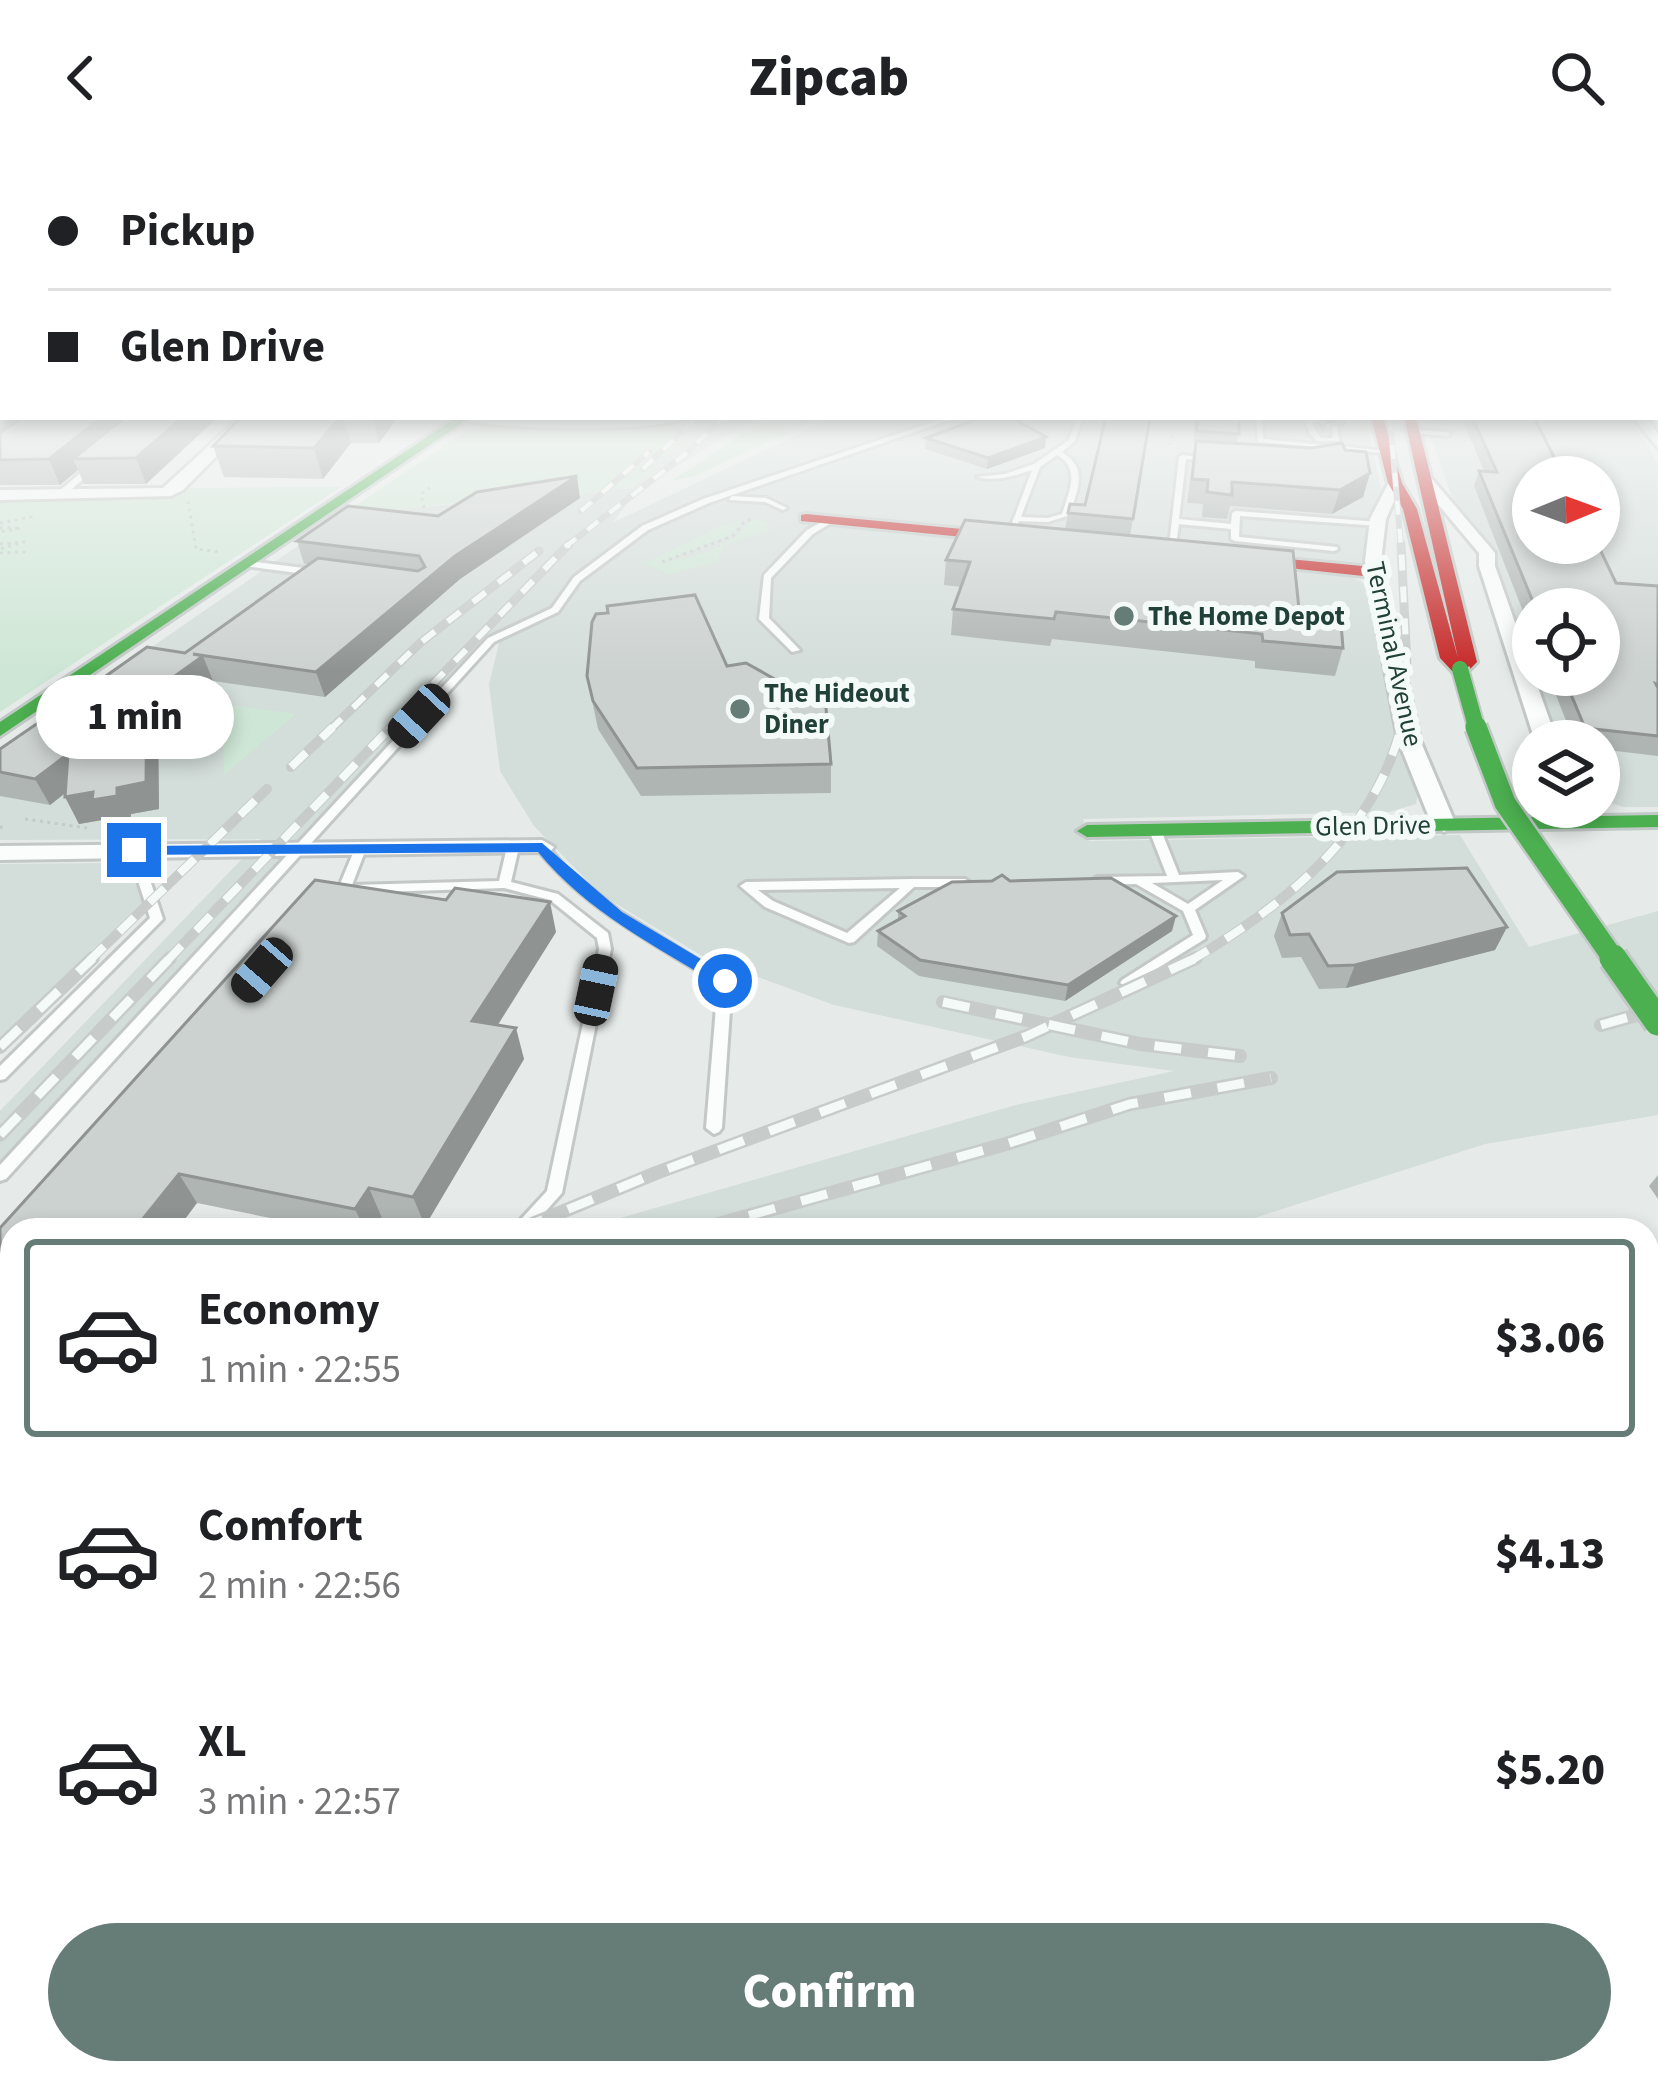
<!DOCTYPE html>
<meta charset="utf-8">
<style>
body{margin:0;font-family:"Source Sans 3",sans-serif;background:#f6f6f6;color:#202124;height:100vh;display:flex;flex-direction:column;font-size:45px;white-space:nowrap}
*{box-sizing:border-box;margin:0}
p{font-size:39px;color:#757577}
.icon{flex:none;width:66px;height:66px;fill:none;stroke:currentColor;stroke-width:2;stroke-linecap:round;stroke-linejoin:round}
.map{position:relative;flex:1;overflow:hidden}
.side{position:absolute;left:0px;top:1062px;width:1659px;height:867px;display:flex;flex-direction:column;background:#fff;border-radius:36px 36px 0 0;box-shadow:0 6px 18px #0003}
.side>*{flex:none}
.guide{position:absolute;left:0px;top:0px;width:1659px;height:264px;box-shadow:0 6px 18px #0003;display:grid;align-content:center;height:264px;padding:0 48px;background:#fff}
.needle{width:78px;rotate:89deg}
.fabs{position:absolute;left:1512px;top:300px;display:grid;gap:24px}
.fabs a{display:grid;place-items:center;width:108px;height:108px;border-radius:50%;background:#fff;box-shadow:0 6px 18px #0003;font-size:60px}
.end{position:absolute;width:54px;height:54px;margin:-27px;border:15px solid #1a73e8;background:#fff;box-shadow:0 0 0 6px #fff}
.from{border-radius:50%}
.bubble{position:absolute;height:84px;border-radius:42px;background:#fff;box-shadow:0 6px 18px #0003;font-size:39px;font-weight:800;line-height:84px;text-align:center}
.car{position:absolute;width:36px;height:72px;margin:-36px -18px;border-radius:15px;box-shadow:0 0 9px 3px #0007;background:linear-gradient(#222 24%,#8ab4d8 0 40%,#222 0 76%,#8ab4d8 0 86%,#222 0)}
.guide b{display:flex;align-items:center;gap:42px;height:114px;font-size:45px}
.guide b+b{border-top:3px solid #e0e0e0}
.guide i{width:30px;height:30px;background:#202124}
ul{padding:21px 0 0;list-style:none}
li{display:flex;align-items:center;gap:36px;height:198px;margin:0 24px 18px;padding:0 24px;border:6px solid transparent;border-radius:12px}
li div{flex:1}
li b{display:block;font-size:45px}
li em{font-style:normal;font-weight:800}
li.on{border-color:#667c76}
li>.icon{width:108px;height:108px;stroke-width:1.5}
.button{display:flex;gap:24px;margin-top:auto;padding:24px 48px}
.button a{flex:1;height:138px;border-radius:72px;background:#667c76;color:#fff;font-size:48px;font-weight:800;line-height:138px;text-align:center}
header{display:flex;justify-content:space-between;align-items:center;height:156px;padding:0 48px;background:#fff;font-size:54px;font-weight:800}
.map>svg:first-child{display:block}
.built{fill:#d3ddd9;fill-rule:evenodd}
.green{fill:#cee6d5}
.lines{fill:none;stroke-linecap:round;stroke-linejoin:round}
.lane-casing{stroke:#c3c8c6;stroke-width:6}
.street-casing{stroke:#c3c8c6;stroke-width:6}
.fast-casing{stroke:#c1c9c6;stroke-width:6}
.jam-casing{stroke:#c1c9c6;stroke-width:6}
.path{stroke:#c2cbc8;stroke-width:3;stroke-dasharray:3 4.5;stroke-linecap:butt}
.lane{fill:#fbfcfc;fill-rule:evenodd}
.street{fill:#fbfcfc;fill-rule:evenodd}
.fast{fill:#4caf50;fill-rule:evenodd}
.jam{fill:#c62828;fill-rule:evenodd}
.rail-far4-casing{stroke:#c7ccca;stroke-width:6}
.rail-far3-casing{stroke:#c7ccca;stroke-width:9}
.rail-far2-casing{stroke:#c7ccca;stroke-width:10}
.rail-far1-casing{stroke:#c7ccca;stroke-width:14}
.rail-casing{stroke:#c7ccca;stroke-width:15}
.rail-far4{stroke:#f4faf7;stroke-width:4.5;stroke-dasharray:14;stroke-linecap:butt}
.rail-far3{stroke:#f4faf7;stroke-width:6;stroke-dasharray:16;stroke-linecap:butt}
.rail-far2{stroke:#f4faf7;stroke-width:8;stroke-dasharray:21;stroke-linecap:butt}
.rail-far1{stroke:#f4faf7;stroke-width:9;stroke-dasharray:27;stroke-linecap:butt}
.rail{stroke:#f4faf7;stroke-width:10;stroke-dasharray:33;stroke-linecap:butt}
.fast-bridge-far2-casing{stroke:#c1c9c6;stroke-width:20;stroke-linecap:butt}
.fast-bridge-far1-casing{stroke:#c1c9c6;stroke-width:26;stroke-linecap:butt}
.fast-bridge-casing{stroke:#c1c9c6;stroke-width:33;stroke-linecap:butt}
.fast-bridge-far2{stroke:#4caf50;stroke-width:16}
.fast-bridge-far1{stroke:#4caf50;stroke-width:21}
.fast-bridge{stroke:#4caf50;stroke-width:27}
.wall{fill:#afb5b3}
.shaded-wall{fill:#8f9392}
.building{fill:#ccd2d0;stroke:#8f9392;stroke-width:3}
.route{fill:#1a73e8}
.poi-dot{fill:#667c76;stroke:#f4faf7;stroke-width:4.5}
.labels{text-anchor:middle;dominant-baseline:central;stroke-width:12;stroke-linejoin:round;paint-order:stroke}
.far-poi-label{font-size:27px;font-weight:bold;fill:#214138;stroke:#f4faf7;text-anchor:start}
.far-street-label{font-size:27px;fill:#214138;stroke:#f4faf7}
</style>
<header><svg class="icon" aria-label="back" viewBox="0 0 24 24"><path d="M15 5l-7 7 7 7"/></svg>Zipcab<svg class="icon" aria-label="search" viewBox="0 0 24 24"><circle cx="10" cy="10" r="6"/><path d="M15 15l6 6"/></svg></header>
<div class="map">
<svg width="1658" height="1927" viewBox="0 0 1658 1927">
<rect width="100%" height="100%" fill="#e6ebe9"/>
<g class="built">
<polygon points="705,261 759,261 673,312 627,348 612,367 835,261 1365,261 1382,336 1365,407 817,359 804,368 1345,419 1361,425 1374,440 1396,570 1418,637 1416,648 1389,656 1083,663 1089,685 1460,679 1529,791 1658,755 1658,959 1485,988 1217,1074 595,1074 596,1069 1016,949 1174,915 1069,901 834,849 704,801 600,738 534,670 500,615 489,528 500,483 0,1029 0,955 261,683 0,684 0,596 344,358 632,332"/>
<path d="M1423,261H1628L1658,307V651H1623L1599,643V585H1559L1536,519H1599V453H1533V512L1494,401L1457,355ZM1533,321H1599V387H1533Z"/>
<polygon points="112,707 130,715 151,750 0,891 0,708"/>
<rect x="0" y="1597" width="12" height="267"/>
</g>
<g class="green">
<polygon points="770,261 821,261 695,320 671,325"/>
<polygon points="475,269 697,271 632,331 542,345 513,342 344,358"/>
<polygon points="341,331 0,556 0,343 159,343 190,332"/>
<path d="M757,362L769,368L763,370L770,374L723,389L717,406L668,418L644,407L724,369L742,365L730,379L662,406C681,406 719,393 736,381C745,374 745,367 757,362Z"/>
<polygon points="223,548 296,558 224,619"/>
<polygon points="12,1420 12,1594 10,1596 0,1595 0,1425"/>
</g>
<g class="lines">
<g class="lane-casing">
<g id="lane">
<polygon points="948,261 958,261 709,347 648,374 580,425 558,456 494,486 6,1023 0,1025 0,1009 488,482 552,452 574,421 642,370 703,343"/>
<path d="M1077,261H1083L1075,285L1062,296C1089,312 1077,334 1070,359L1048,366L1019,365L1012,383H1006L1032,314C1014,320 995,326 977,321L1005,318L1034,308L1069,284ZM1057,299C1081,313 1069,336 1062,358L1048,362L1021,361L1040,311Z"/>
<polygon points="1256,261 1262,261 1263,283 1389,295 1385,297 1258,286"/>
<polygon points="1311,261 1317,261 1312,268 1321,282 1333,282 1332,271 1337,270 1339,285 1317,285 1310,278 1306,268"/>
<polygon points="1419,261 1442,261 1445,263 1442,265"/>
<polygon points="1414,274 1447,276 1450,278 1447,280 1412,277"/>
<polygon points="1183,299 1215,303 1211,305 1186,303 1179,363 1231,368 1232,357 1236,355 1379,366 1383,368 1379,370 1240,360 1239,381 1337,391 1338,393 1334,395 1235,385 1231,383 1231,373 1179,368 1175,397 1168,399 1179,301"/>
<polygon points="91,308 98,310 63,341 57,341 57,337"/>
<polygon points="732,340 766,342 787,352 783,354 765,346 729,344"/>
<polygon points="829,362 836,364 813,378 771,422 769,462 800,494 792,496 759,463 764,419 807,374"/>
<polygon points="248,405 320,414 324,417 320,420 245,410 245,406"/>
<path d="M1155,671L1161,674L1179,719L1238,716L1244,720L1195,754L1206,780L1205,783L1127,831L1120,827L1122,824L1193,779L1183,755L1136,728L1097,729L1091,725L1097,721L1167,720L1149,674ZM1223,724L1188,748L1152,727Z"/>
<polygon points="513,687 519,691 511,726 558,738 608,777 611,793 562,1037 529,1074 511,1074 547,1035 599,793 597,782 550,744 504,732 351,737 340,736 338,733 356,690 360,689 366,693 352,729 499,725 507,691"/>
<path d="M542,687L546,689L564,710L620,756L732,825L722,972L719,976L714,978L706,972L718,827C654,787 583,752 536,691Z"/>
<polygon points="134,690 140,694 163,763 5,923 0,924 0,910 150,762 128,694"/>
<path d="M912,723H965L971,727L965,731H914L854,786L849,787L765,751L740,730L746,726ZM900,732L847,777L773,745L758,734Z"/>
<polygon points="12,1248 12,1264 0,1266 0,1250"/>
</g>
</g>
<g class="street-casing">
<g id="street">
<polygon points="240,261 255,261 183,334 171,340 0,344 0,334 163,332"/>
<path d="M457,261H688C663,277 484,275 457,261Z"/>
<polygon points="1633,261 1647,261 1658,278 1658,292"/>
<polygon points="1422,323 1432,323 1495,397 1495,410 1557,585 1535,585 1479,410 1479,397 1422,329"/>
<polygon points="1390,324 1402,327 1386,363 1381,405 1420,584 1456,669 1444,676 1432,669 1398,584 1365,405 1370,363"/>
<polygon points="542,684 554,691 550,696 0,704 0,690"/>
<rect x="1647" y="1203" width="11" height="32"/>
<polygon points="1647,1893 1658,1897 1658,1927 1620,1927 1616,1917 1647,1917"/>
<polygon points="88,1917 140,1917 137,1927 85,1927"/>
</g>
</g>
<g class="fast-casing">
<g id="fast">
<polygon points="457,261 471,261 0,580 0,566"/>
<polygon points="1658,659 1658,671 1087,681 1077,675 1087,669"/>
</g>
</g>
<g class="jam-casing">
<g id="jam">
<polygon points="1371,261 1383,261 1402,327 1417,353 1458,502 1404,261 1416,261 1477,506 1466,517 1454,517 1440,502 1403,353 1388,327"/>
<polygon points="806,358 1014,378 1021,382 1014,386 801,365 801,359"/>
<polygon points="1237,398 1373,411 1381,416 1373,421 1232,406 1229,403"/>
</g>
</g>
<g class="path">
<polyline points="1170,289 1178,261"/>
<polyline points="188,345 196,393 219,396"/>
<polyline points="424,352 421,338 431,331"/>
<polyline points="0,367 36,360"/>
<polyline points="0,372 21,372 0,376"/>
<polyline points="0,388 24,386 0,393"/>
<polyline points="0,397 24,396 25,401"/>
<polyline points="662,406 733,380 745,365 755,362"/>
<polyline points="25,663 87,672"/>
<polyline points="0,672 4,669"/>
</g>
<use href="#lane" class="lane"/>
<use href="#street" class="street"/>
<use href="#fast" class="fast"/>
<use href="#jam" class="jam"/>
<g class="rail-far4-casing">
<g id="rail-far4">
<polyline points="1390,261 1401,391"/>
<polyline points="643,313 697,261"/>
<polyline points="581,355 649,296"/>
<polyline points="565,391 682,301 724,261"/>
</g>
</g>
<g class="rail-far3-casing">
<g id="rail-far3">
<polyline points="330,574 420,487 539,395"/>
<polyline points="388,574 569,388"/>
<polyline points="1400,574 1407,510 1401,388"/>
</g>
</g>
<g class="rail-far2-casing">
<g id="rail-far2">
<polyline points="291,611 333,571"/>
<polyline points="89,805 267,633"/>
<polyline points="167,805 391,571"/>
<path d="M1190,805C1282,751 1374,679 1401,571"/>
</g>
</g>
<g class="rail-far1-casing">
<g id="rail-far1">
<polyline points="943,846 1140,888 1240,900"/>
<polyline points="1601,869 1658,853"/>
<polyline points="0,891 93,802"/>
<polyline points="0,979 170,802"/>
<polyline points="518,1074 656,1017 1027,880 1196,802"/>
<polyline points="697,1074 1006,988 1130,948 1271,922"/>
</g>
</g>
<g class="rail-casing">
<g id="rail">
<polyline points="0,1380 12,1371"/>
<polyline points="0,1403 12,1394"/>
</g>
</g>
<use href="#rail-far4" class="rail-far4"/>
<use href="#rail-far3" class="rail-far3"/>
<use href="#rail-far2" class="rail-far2"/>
<use href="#rail-far1" class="rail-far1"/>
<use href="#rail" class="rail"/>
<g class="fast-bridge-far2-casing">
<polyline id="fast-bridge-far2" points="1460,513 1477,574"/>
</g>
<g class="fast-bridge-far1-casing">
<polyline id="fast-bridge-far1" points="1476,571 1505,647 1615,805"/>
</g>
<g class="fast-bridge-casing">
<polyline id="fast-bridge" points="1613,802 1658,866"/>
</g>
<use href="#fast-bridge-far2" class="fast-bridge-far2"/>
<use href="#fast-bridge-far1" class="fast-bridge-far1"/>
<use href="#fast-bridge" class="fast-bridge"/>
</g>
<g class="wall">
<polygon points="0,245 3,261 218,261 146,328 84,328 78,314 60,329 0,329"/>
<polygon points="241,261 398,261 379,287 351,287 323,323 224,321 213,290"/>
<polygon points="1150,261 1130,380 1300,463 1343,492 1335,520 1255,512 1255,505 1052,483 1050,490 951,479 953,453 961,431 944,429 946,404 1065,374 1068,357 1085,349"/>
<polygon points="1194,261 1239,261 1237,288 1345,294 1370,317 1363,341 1332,358 1230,350 1227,363 1202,361 1203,348 1187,347 1194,295"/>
<polygon points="1319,261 1347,261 1344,272 1336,266 1326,268 1324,278 1317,268"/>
<polygon points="1461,261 1534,261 1616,427 1658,430 1658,600 1599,593 1599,585 1574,585 1548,519 1599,519 1599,453 1533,453 1533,481 1474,330 1479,315 1484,315"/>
<polygon points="1046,281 1045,292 987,313 925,293 926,282"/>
<polygon points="580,342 460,423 325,541 213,525 158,566 159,653 131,658 130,666 106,671 102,664 79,668 65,637 50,649 0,640 0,593 103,522 185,497 309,408 304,408 297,385 438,360"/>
<polygon points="727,510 805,540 831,608 831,637 641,640 598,573 587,520"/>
<polygon points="898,755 1172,775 1065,845 919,820 877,790 878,775 898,764"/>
<polygon points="1282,757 1507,771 1495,794 1346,832 1319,833 1301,801 1282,802 1274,780"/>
<polygon points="556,776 498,869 524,903 425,1070 382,1062 374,1074 329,1074 197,1047 12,1074 12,1236 0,1234 0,1072"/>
<polygon points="1658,1019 1658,1043 1649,1030"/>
</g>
<g class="shaded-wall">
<polygon points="3,254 3,261 37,261 0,288 0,256"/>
<polygon points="102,261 141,261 73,303 78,314 60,329 49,303"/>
<polygon points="183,261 218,261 146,328 136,302"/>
<polygon points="340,261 344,261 351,287 323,323 314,292"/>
<polygon points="373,261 398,261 379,287"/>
<polygon points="1324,261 1337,261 1336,266 1326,268"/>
<polygon points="1046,281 1045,292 987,313 988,302"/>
<polygon points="1370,317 1363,341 1332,358 1340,334"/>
<polygon points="577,320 580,342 460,423 325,541 316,516 455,400"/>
<polygon points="203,500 213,525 158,566 159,653 131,658 130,666 106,671 102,664 79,668 65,641 117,632 147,540"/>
<polygon points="68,598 82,624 50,649 35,623"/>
<polygon points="550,746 556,776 481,895 472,865"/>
<polygon points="1176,760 1172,775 1065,845 1068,829"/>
<polygon points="1507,771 1495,794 1346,832 1355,809"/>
<polygon points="516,872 524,903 425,1070 413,1041"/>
<polygon points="179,1018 197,1047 177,1074 134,1074"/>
<polygon points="369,1032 382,1062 374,1074 365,1074 355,1053"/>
</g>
<g class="building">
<polygon points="23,261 102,261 49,303 0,304 0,277"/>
<polygon points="125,261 183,261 136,302 73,303"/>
<polygon points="241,261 340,261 314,292 213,290"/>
<polygon points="983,261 1011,261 1046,281 988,302 926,282"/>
<polygon points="1106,261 1150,261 1133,363 1068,357 1070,348 1085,349"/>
<polygon points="1197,261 1239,261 1239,278 1197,275"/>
<polygon points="1472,261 1534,261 1564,321 1533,321 1533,387 1597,387 1616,427 1658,430 1658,529 1656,528 1658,532 1658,580 1585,572 1563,519 1599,519 1599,453 1536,453 1479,315 1497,316"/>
<polygon points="1196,285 1312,292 1342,287 1345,294 1366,296 1370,317 1340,334 1232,326 1232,339 1207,336 1208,324 1192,323"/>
<polygon points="577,320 455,400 316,516 193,498 203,500 147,540 146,626 117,632 117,640 92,644 93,636 65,641 68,598 35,623 0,616 0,593 73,543 74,527 103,522 147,491 185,497 318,402 418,415 425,411 419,400 297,385 348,350 438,360 477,336"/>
<polygon points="965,364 1293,395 1300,463 1341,467 1343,492 1263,485 1262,478 1056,456 1054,463 953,453 970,406 946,404"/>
<polygon points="695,439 727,510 746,507 805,540 825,541 831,608 637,612 593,545 587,520 592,466 596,458 608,457 607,450"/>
<polygon points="1467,712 1507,771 1355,809 1328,810 1309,778 1290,779 1282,757 1337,716"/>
<polygon points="1002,719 1010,725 1111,722 1176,760 1068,829 920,804 878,775 905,760 898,755 952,726 992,725"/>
<polygon points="315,724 446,744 455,732 550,746 472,865 516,872 413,1041 369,1032 355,1053 179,1018 134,1074 12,1074 12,1215 0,1212 0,1072"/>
<polygon points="0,1605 12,1605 12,1683 7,1675 0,1676"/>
</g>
<linearGradient id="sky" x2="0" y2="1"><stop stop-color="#8dc1e3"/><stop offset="0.48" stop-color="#f4f6f5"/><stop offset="1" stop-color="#f4f6f5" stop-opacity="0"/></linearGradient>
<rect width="1658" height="515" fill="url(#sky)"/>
<path class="route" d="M542,687L622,756L731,821V829H719C655,790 586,755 538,696L134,699L126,694L134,690Z"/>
<g class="poi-dot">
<circle cx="1124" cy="460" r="12"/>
<circle cx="740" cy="553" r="12"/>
</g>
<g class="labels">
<g class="far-poi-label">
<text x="1148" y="460">The Home Depot</text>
<text x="764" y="537">The Hideout<tspan x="764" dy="31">Diner</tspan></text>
</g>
<g class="far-street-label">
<text transform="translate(1394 498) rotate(78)">Terminal Avenue</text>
<text transform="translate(1373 670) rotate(-1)">Glen Drive</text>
</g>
</g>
</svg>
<div class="fabs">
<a><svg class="needle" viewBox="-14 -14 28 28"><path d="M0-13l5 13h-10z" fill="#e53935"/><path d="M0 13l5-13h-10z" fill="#757577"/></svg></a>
<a><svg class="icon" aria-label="locate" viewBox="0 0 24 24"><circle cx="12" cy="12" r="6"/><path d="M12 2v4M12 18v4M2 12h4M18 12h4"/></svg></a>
<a><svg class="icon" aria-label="layers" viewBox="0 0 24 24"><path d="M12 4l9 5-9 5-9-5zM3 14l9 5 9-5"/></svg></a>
</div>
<i class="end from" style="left:725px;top:825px"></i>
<i class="end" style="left:134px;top:694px"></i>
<div class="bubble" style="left:36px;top:519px;width:198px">1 min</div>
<i class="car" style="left:419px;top:560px;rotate:223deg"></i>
<i class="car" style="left:262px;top:814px;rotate:221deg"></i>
<i class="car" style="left:596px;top:834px;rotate:12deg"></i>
<div class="guide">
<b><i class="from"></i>Pickup</b>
<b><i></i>Glen Drive</b>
</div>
<section class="side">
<ul>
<li class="on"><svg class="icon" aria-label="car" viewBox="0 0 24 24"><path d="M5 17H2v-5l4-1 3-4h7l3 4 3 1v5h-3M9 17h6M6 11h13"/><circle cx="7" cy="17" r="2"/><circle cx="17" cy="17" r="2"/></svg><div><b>Economy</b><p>1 min · 22:55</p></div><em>$3.06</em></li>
<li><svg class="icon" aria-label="car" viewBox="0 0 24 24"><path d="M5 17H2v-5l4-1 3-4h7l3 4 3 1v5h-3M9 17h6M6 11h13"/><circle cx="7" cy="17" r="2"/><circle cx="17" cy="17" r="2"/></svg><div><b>Comfort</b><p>2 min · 22:56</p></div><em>$4.13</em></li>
<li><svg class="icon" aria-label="car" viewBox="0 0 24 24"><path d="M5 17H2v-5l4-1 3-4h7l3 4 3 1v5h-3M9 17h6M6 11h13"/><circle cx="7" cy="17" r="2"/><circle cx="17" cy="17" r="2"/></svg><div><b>XL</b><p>3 min · 22:57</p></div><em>$5.20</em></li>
</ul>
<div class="button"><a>Confirm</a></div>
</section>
</div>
